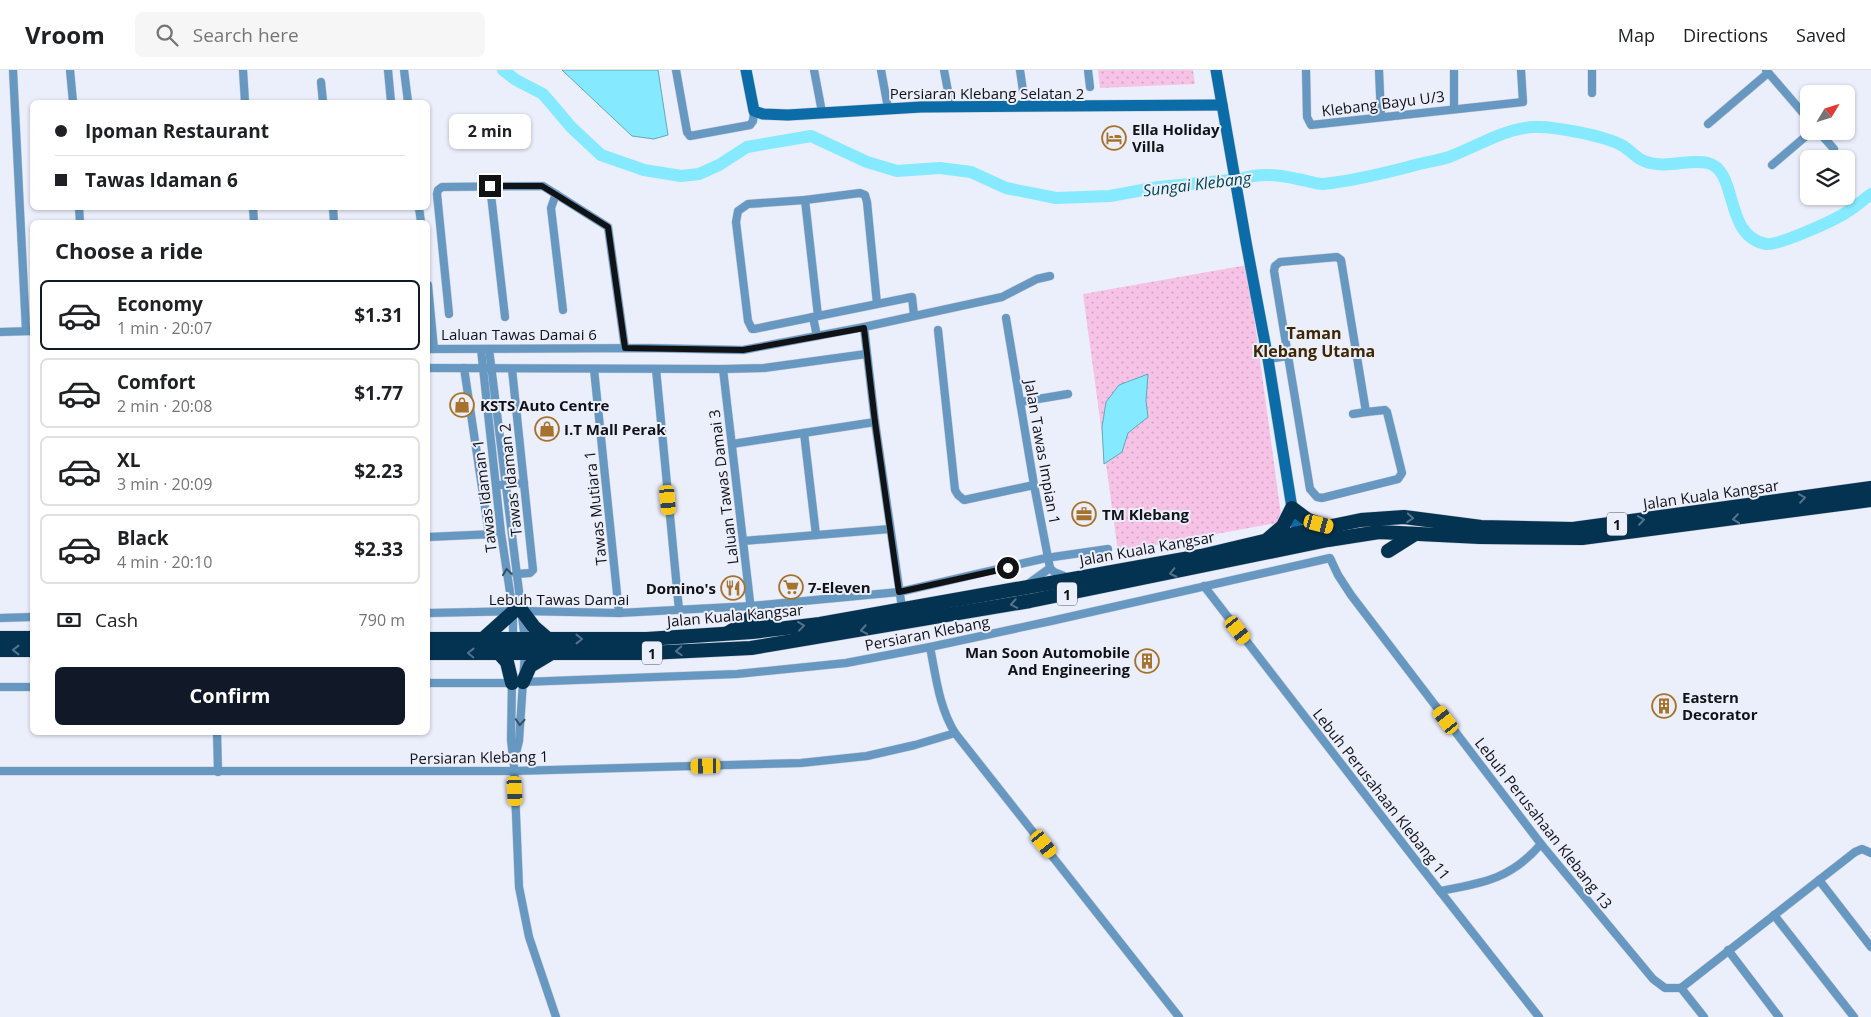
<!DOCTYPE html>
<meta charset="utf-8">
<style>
body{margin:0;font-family:"Open Sans",sans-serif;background:#f6f6f6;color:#202124;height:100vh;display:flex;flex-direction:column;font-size:19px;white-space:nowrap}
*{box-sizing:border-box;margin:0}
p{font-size:16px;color:#757577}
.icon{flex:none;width:28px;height:28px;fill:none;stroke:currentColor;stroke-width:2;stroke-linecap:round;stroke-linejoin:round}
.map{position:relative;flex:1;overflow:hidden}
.sheet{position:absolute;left:30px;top:150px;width:400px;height:515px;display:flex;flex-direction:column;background:#fff;border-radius:8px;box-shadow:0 1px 4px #0004}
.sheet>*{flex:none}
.guide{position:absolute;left:30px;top:30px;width:400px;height:110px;border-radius:8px;box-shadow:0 1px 4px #0004;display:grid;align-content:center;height:110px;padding:0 25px;background:#fff}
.needle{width:32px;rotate:52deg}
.fabs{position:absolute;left:1800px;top:15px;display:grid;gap:10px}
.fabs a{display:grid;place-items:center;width:55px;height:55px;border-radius:8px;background:#fff;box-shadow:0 1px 4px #0004;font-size:25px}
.end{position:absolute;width:22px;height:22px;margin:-11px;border:6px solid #111216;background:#fff;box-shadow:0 0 0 2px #fff}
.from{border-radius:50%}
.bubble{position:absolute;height:35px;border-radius:8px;background:#fff;box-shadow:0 1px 4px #0004;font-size:16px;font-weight:700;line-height:35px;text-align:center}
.car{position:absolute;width:15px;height:30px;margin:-15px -8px;border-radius:6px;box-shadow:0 0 4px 1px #0007;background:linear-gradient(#f5c518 24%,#345 0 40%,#f5c518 0 76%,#345 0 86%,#f5c518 0)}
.guide b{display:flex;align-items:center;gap:18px;height:48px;font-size:19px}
.guide b+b{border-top:1px solid #e0e0e0}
.guide i{width:12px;height:12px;background:#202124}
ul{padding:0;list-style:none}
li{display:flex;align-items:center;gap:15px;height:70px;margin:0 10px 8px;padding:0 15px;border:2px solid #e0e0e0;border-radius:8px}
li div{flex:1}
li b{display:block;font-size:19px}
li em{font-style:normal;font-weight:700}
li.on{border-color:#111827}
li>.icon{width:45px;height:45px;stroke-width:1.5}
h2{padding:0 25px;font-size:22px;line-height:60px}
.pay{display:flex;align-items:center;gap:12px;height:55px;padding:0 25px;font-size:19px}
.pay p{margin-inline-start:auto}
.button{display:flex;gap:10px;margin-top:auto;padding:10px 25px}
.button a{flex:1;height:58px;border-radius:8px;background:#111827;color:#fff;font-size:20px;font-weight:700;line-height:58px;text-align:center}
header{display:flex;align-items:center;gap:30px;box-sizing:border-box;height:70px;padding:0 25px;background:#fff;border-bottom:1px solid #e0e0e0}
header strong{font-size:24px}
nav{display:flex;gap:28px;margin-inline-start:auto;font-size:18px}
.search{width:350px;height:45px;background:#f6f6f6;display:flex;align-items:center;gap:12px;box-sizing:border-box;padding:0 18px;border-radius:8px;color:#757577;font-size:19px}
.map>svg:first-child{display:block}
.grass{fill:url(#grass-dots)}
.water{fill:#85e9ff;stroke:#62a8b9}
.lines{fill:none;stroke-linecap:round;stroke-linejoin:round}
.river{stroke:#85e9ff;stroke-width:12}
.street-casing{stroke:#c8cbd6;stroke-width:9}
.secondary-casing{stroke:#c8cbd6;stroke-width:12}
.highway-casing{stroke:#c8cbd6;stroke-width:15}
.street{stroke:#6698c2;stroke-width:8}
.secondary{stroke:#0c6ca8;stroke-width:11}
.highway{stroke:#043251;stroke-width:14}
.oneway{stroke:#55748c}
.oneway2{stroke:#374e63}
.route{stroke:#111216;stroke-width:6}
.labels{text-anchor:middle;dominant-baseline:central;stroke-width:4;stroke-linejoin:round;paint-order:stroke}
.shield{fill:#ebeefb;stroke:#52545b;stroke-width:1}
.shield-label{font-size:14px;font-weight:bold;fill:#111216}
.street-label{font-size:15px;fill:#111216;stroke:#ebeefb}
.poi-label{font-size:15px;font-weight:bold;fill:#111216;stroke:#ebeefb;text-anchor:start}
.water-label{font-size:16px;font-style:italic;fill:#01434e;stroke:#ebeefb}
.neighbourhood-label{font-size:16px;font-weight:bold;fill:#3e2602;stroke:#ebeefb}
</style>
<header>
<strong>Vroom</strong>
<div class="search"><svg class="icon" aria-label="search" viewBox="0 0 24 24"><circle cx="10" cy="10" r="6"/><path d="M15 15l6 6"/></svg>Search here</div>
<nav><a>Map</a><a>Directions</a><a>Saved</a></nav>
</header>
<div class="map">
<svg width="1871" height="947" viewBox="0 0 1871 947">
<defs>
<pattern id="grass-dots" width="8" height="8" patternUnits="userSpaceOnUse" patternTransform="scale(1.25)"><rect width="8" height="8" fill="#f6c3e6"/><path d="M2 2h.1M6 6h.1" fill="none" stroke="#d2a6c5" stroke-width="1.8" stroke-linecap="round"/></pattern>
</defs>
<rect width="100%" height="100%" fill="#ebeefb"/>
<g class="grass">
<polygon points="1098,0 1193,0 1195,14 1100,18"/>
<polygon points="1247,195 1282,452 1118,482 1083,224"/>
</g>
<g class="water">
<polygon points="562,0 658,0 668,65 654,69 632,66"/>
<polygon points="1148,304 1146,331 1148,347 1128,363 1122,382 1104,394 1102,357 1106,332 1119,315"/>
</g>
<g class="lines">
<path class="river" d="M503,0L516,10L543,24L571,57L601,85L644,100L681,106L699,104L719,95L747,77L811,66L867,92L897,101L940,98L971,102L1006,118L1056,128L1110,126L1159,117L1241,109C1258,103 1280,105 1297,109C1305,110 1315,114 1323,114C1352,111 1381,104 1408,97C1422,93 1436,91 1449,87C1476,77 1505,58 1534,57C1554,56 1606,66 1623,76C1630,80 1636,88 1644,91C1666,100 1689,88 1708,93C1739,101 1723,166 1766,174C1778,176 1835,150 1847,142C1855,137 1863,130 1871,124"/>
<g class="street-casing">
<g id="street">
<polyline points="13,0 26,261"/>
<polyline points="70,0 73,32"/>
<polyline points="243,0 245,32"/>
<polyline points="388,0 391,32"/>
<polyline points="404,0 408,32"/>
<polyline points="676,0 687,62 690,66 750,55 753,51 754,41"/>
<polyline points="814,0 822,42"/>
<polyline points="881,0 888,38"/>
<polyline points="944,0 951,37"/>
<polyline points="1020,0 1023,21"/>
<polyline points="1088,0 1090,17"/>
<polyline points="1306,0 1307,47 1311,55 1523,32 1521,0"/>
<polyline points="1379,0 1381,47"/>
<polyline points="1454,0 1454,39"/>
<polyline points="1592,0 1592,23"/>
<polyline points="1766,0 1809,50"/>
<polyline points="321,12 323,32"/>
<polyline points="1708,54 1768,3"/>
<polyline points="1818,61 1834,79"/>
<polyline points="1772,95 1812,61"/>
<polyline points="490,116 505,247"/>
<polyline points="556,124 551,138 563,240"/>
<polyline points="805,130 818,246"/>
<polyline points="79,138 80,152"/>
<polyline points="253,138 254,152"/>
<polyline points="333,138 334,152"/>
<polyline points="419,138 421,152"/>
<polygon points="1337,187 1341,190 1366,342 1385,340 1387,342 1402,403 1398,409 1322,428 1317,427 1310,419 1274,201 1275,196 1280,192"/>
<polyline points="428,215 434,279"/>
<polyline points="877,234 867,132 865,125 860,123 805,130 748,134 738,141 736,152 748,251 752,259 754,259 912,227 914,245"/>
<polyline points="449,244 437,124 438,120 442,117 543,116 608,157 625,278"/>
<polyline points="813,247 817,266"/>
<polyline points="1006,248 1034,415 1050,498 1054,502 1069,508"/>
<polyline points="864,257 875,352 902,538"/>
<polyline points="938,260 955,420 958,425 964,430 1034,415"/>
<polyline points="0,262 32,261"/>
<polyline points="428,279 649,278 743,280 864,257 1002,227 1037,209 1050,206"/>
<polyline points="481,279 501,463 513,542 513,571"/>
<polyline points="489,279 525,570"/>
<polyline points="1268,289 1288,286"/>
<polyline points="428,298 723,299 764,298 866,284"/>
<polyline points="464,298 489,464"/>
<polyline points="512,299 533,500 530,503 516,504"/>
<polyline points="594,299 619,543"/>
<polyline points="656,299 679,540"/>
<polyline points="723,299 751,540"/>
<polyline points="1020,332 1068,324"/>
<polyline points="1353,344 1366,342"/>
<polyline points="804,363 816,465"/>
<polyline points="732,374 875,352"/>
<polyline points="501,415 524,413"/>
<polyline points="428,467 494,464"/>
<polyline points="743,471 890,459"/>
<polyline points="1028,514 1050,498"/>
<polyline points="1204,516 1414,788 1539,947"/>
<polyline points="428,543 522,541 619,543 751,536 899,522 1046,488 1108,479"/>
<polyline points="0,548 32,547"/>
<path d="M930,577C936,607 939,637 955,663L1179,947"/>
<polyline points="512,610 511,670 514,696 519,817 529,867 556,947"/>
<polyline points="523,612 737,604 846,593 930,577 1051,551 1330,488 1338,505 1351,525 1541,774 1653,909 1665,918 1681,918"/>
<polyline points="428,613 512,613"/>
<polyline points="0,617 32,617"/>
<polyline points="217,662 218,702"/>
<polyline points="515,687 519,671 525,582"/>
<polyline points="0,701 514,701 801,693 867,686 915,675 955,663"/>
<polyline points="1819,810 1871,877"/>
<path d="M1440,821C1483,813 1511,809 1541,774"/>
<polyline points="1774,845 1854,947"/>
<polyline points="1728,880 1779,947"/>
<polyline points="1681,918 1855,782 1862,779 1871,783"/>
<polyline points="1681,918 1704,947"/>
</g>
</g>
<g class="secondary-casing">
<g id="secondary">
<polyline points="746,0 754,41 763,44 788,45 921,37 1222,35"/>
<polyline points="1216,0 1246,172 1268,289 1292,438 1299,466"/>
</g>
</g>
<g class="highway-casing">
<g id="highway">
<polyline points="1268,469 1283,456 1292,438 1308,450 1326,456"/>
<polyline points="1388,481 1415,464"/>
<polyline points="522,541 534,557 548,569"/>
<polyline points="728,563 744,553 752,546 760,552 775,557"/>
<polyline points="0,568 32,568"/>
<polyline points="428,569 647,569 752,562 820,554 1201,486 1298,463 1361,450 1404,447 1481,457 1573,459 1871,418"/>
<polyline points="483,569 513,542"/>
<polyline points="0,580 32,580"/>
<polyline points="428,583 648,583 751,578 1030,531 1328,470 1379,462 1480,467 1582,468 1871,430"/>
<polyline points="499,583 507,592 512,613"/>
<polyline points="523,612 530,596 550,584"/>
</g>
</g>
<use href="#street" class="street"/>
<use href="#secondary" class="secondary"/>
<use href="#highway" class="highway"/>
</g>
<defs><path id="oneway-chevron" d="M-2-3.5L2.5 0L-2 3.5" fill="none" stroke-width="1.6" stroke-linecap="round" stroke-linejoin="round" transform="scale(1.25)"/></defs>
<g class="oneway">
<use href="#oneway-chevron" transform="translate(1802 428) rotate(-8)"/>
<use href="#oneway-chevron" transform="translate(1410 448) rotate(5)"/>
<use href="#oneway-chevron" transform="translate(1736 449) rotate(172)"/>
<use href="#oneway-chevron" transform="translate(1641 450) rotate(-8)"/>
<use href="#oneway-chevron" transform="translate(1173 503) rotate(168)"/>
<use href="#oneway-chevron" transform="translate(1014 534) rotate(170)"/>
<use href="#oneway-chevron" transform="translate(801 556) rotate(-7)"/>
<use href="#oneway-chevron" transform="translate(864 560) rotate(170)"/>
<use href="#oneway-chevron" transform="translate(579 569)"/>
<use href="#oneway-chevron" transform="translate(16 580) rotate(-180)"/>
<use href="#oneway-chevron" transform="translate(679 581) rotate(177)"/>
<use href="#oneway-chevron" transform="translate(471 583) rotate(-179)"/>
</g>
<g class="oneway2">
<use href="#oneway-chevron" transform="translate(507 502) rotate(-98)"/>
<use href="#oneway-chevron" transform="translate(520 652) rotate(94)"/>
</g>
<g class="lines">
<polyline class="route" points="490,116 542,116 608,157 625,278 743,280 864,258 875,352 899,522 1008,498"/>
</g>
<defs>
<g id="hotel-ring" transform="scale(1.25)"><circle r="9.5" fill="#ebeefb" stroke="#a7732c" stroke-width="1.5"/><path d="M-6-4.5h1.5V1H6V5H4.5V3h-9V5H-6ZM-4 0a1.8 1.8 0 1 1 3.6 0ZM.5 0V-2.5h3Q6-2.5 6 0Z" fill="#a7732c"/></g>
<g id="shop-ring" transform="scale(1.25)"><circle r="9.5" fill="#ebeefb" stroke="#a7732c" stroke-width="1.5"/><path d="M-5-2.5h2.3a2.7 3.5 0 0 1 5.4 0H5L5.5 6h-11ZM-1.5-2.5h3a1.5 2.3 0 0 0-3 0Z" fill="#a7732c"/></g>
<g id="office-ring" transform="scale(1.25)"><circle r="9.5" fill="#ebeefb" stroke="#a7732c" stroke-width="1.5"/><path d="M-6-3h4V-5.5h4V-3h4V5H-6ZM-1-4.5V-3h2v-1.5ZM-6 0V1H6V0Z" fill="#a7732c"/></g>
<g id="supermarket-ring" transform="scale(1.25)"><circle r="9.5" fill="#ebeefb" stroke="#a7732c" stroke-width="1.5"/><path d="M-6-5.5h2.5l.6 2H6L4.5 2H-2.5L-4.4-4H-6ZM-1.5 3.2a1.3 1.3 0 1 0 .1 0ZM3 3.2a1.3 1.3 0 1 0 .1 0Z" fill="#a7732c"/></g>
<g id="restaurant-ring" transform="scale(1.25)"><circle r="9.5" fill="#ebeefb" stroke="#a7732c" stroke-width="1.5"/><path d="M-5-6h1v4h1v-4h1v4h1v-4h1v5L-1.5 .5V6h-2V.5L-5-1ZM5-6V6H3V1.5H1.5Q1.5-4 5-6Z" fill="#a7732c"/></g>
<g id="building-ring" transform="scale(1.25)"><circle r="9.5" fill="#ebeefb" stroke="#a7732c" stroke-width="1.5"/><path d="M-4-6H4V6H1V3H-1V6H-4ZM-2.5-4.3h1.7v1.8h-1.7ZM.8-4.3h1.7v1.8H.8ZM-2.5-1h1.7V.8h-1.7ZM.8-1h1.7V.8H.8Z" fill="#a7732c"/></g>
</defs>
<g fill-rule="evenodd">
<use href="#hotel-ring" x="1114" y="68"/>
<use href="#shop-ring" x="462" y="335"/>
<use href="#shop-ring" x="547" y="359"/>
<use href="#office-ring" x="1084" y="444"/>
<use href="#supermarket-ring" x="791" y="517"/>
<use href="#restaurant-ring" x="733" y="518"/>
<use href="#building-ring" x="1147" y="591"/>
<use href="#building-ring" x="1664" y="636"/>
</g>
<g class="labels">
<g class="shield">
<rect x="1607" y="442.5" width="20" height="23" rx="4"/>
<rect x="1057" y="512.5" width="20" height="23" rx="4"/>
<rect x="642" y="571.5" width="20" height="23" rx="4"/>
</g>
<g class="shield-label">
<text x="1617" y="454">1</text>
<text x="1067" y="524">1</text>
<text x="652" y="583">1</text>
</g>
<g class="street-label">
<text x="987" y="23">Persiaran Klebang Selatan 2</text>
<text transform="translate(1383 33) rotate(-7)">Klebang Bayu U/3</text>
<text x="519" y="264">Laluan Tawas Damai 6</text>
<text transform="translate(1043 382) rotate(80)">Jalan Tawas Impian 1</text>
<text transform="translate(510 410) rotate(-96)">Tawas Idaman 2</text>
<text transform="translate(723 417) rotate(-97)">Laluan Tawas Damai 3</text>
<text transform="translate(1711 424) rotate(-8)">Jalan Kuala Kangsar</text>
<text transform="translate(484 426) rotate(-97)">Tawas Idaman 1</text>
<text transform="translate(595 438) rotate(-96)">Tawas Mutiara 1</text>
<text transform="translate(1147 478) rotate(-10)">Jalan Kuala Kangsar</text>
<text x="559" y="529">Lebuh Tawas Damai</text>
<text transform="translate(735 545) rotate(-5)">Jalan Kuala Kangsar</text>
<text transform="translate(927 563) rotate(-11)">Persiaran Klebang</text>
<text transform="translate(479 687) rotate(-1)">Persiaran Klebang 1</text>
<text transform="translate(1382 724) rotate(52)">Lebuh Perusahaan Klebang 11</text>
<text transform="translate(1544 753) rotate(52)">Lebuh Perusahaan Klebang 13</text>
</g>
<g class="poi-label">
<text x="1132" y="59">Ella Holiday<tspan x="1132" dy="17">Villa</tspan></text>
<text x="480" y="335">KSTS Auto Centre</text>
<text x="564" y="359">I.T Mall Perak</text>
<text x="1102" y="444">TM Klebang</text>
<text x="808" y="517">7-Eleven</text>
<text x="716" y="518" text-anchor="end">Domino's</text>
<text x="1130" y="582" text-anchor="end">Man Soon Automobile<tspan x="1130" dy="17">And Engineering</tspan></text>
<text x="1682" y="627">Eastern<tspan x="1682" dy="17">Decorator</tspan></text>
</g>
<g class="water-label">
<text transform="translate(1197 114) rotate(-7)">Sungai Klebang</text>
</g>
<g class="neighbourhood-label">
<text x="1314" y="263">Taman<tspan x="1314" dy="18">Klebang Utama</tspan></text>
</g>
</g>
</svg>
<div class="fabs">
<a><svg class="needle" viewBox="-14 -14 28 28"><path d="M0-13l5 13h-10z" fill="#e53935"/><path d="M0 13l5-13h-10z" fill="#757577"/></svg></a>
<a><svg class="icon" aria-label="layers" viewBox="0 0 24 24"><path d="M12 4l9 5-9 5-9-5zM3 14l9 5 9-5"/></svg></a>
</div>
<i class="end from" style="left:1008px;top:498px"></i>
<i class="end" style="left:490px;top:116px"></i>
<div class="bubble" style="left:449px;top:44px;width:82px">2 min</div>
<i class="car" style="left:668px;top:430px;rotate:175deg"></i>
<i class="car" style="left:1319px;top:454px;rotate:105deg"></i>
<i class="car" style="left:1238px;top:560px;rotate:142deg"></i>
<i class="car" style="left:1446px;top:650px;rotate:323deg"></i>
<i class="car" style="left:706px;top:696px;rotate:269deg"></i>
<i class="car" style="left:515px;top:721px;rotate:177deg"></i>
<i class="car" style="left:1044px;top:774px;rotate:141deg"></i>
<div class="guide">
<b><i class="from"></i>Ipoman Restaurant</b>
<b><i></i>Tawas Idaman 6</b>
</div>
<section class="sheet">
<h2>Choose a ride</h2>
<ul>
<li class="on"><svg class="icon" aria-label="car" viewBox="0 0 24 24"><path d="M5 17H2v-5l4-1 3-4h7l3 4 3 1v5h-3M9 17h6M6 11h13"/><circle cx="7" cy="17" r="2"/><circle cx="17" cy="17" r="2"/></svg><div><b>Economy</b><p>1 min · 20:07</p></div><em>$1.31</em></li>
<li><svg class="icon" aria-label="car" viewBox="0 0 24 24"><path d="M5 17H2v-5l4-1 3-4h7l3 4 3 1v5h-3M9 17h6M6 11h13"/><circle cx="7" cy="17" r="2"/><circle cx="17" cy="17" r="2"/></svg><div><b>Comfort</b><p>2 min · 20:08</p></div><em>$1.77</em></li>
<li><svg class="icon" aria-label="car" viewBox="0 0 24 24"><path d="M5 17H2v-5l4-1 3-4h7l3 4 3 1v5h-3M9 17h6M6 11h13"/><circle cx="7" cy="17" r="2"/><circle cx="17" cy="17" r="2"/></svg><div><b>XL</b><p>3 min · 20:09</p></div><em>$2.23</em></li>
<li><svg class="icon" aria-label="car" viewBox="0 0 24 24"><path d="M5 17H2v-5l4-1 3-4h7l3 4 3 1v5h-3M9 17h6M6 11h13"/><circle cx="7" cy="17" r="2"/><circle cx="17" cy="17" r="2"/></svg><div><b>Black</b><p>4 min · 20:10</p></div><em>$2.33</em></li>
</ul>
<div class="pay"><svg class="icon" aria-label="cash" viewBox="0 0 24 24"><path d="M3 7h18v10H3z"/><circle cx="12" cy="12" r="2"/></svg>Cash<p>790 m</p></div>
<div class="button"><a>Confirm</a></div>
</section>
</div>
